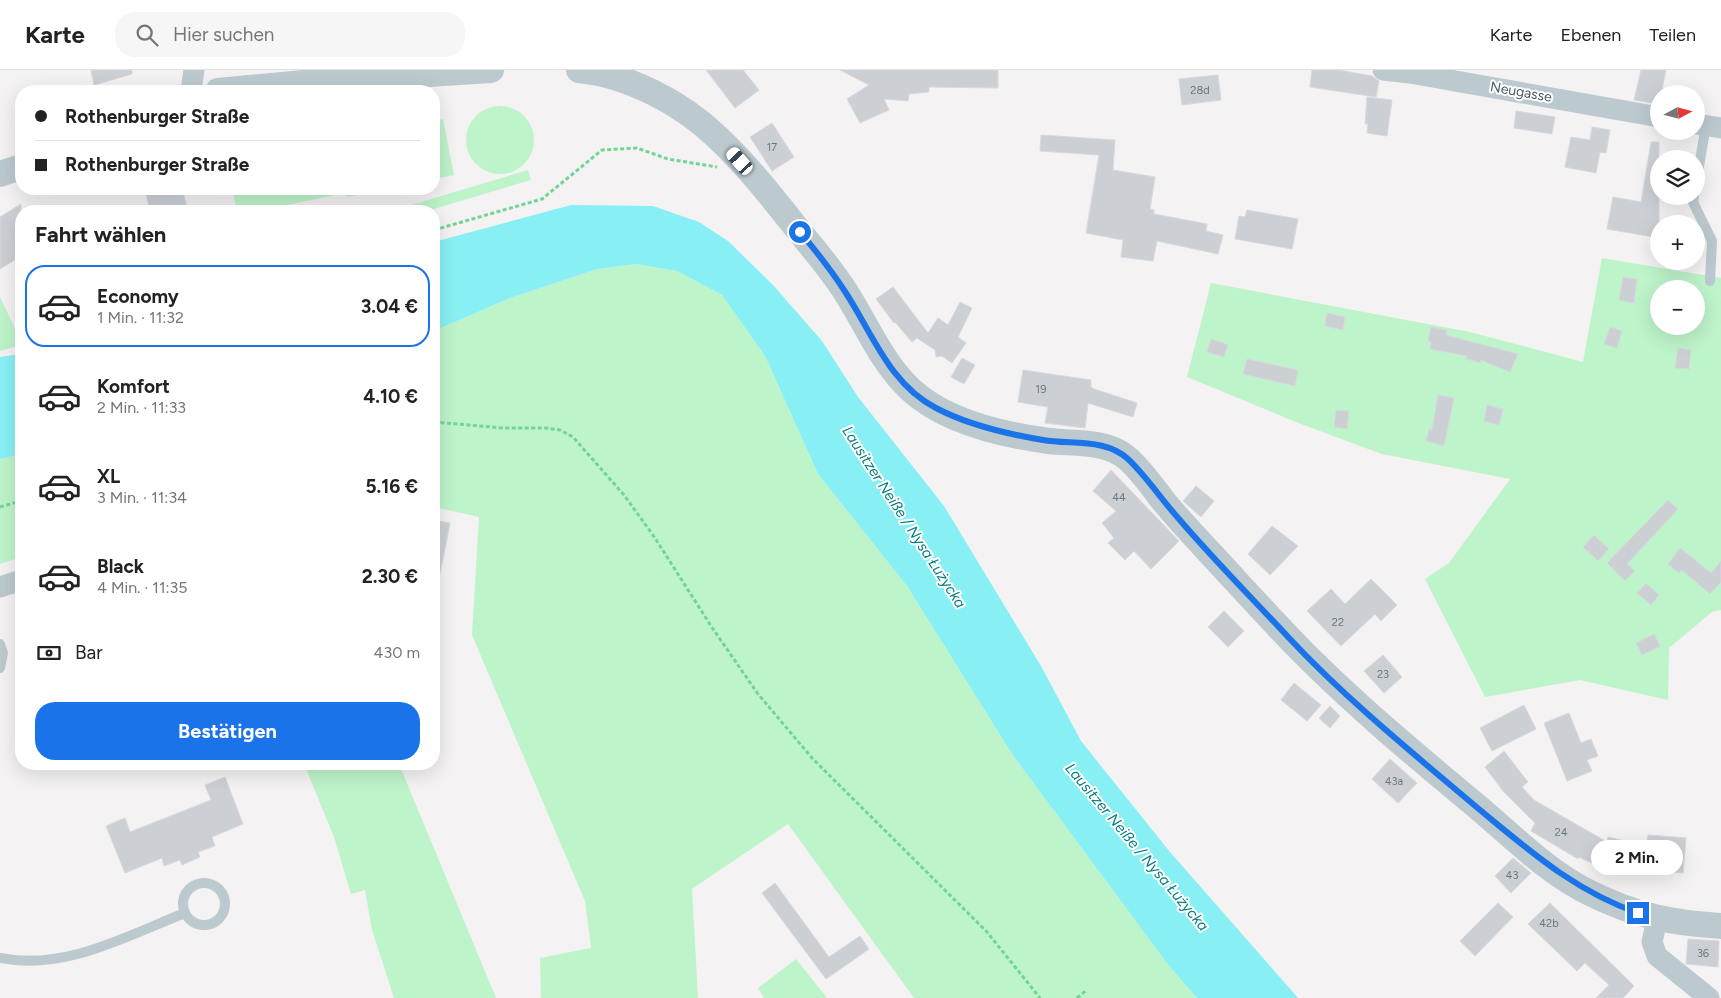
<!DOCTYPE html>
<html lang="de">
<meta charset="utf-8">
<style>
body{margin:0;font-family:Figtree,sans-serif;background:#f6f6f6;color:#222;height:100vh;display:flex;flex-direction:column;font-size:19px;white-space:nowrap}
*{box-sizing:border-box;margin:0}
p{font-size:16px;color:#767676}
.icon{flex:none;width:28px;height:28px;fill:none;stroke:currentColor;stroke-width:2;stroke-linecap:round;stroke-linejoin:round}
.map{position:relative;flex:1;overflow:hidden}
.sheet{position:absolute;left:15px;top:135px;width:425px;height:565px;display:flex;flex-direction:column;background:#fff;border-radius:20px;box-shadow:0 5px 20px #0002}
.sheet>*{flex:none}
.banner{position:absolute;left:15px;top:15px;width:425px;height:110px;border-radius:20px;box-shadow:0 5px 20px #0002;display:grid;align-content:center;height:110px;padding:0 20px;background:#fff}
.needle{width:32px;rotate:83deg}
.controls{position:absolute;left:1650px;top:15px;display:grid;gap:10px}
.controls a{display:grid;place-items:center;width:55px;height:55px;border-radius:50%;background:#fff;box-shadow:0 5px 20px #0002;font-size:25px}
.end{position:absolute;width:22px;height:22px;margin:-11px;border:6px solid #1a73e8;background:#fff;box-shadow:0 0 0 2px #fff}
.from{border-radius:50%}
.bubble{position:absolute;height:35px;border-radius:18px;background:#fff;box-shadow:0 5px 20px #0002;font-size:16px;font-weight:700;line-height:35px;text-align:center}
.car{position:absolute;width:15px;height:30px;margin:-15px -8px;border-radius:6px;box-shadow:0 0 4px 1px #0007;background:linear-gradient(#fff 24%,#345 0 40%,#fff 0 76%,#345 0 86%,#fff 0)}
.banner b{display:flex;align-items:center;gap:18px;height:48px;font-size:19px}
.banner b+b{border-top:1px solid #e0e0e0}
.banner i{width:12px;height:12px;background:#222}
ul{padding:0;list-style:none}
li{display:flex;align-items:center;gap:15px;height:82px;margin:0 10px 8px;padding:0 10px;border:2px solid transparent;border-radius:20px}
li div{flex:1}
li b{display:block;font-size:19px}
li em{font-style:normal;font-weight:700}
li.on{border-color:#1a73e8}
li>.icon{width:45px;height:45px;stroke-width:1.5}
h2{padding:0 20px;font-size:22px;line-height:60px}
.pay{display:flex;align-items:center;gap:12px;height:55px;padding:0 20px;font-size:19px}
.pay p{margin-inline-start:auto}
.action{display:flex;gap:10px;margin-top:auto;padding:10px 20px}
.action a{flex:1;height:58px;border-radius:20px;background:#1a73e8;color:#fff;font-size:20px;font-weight:700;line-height:58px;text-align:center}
header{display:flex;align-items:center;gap:30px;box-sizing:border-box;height:70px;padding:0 25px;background:#fff;border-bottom:1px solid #e0e0e0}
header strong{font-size:24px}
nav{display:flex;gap:28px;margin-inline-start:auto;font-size:18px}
.search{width:350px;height:45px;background:#f6f6f6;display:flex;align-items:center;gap:12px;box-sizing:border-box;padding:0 18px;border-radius:20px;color:#767676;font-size:19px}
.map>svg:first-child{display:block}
.green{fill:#bef4ca;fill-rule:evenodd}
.water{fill:#88f0f4}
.building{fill:#ccd0d5;stroke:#d6d9de}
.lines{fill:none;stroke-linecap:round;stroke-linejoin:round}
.path{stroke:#73d594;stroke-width:3;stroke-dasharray:4 2.5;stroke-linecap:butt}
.service{stroke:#bccacf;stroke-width:10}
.minor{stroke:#bccacf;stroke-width:21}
.tertiary{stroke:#bccacf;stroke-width:26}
.route{stroke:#1a73e8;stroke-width:6}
.labels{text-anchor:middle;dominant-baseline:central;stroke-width:4;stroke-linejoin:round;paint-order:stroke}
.number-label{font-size:11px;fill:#69787f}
.street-label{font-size:14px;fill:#485a62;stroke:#fff}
.water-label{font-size:15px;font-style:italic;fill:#067c80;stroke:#fff}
</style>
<header>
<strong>Karte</strong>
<div class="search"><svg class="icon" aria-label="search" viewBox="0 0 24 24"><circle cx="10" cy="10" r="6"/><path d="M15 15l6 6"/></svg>Hier suchen</div>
<nav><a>Karte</a><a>Ebenen</a><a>Teilen</a></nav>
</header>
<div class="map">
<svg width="1721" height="928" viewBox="0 0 1721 928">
<rect width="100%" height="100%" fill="#f4f2f2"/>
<g class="green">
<circle cx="500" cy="70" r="34"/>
<polygon points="443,49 454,105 434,109 434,51"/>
<polygon points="528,100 531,110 427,141 391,141"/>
<polygon points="232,119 388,119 347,127 345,123 258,141 237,141"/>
<path d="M1602,188L1721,208V540L1712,542L1669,578L1668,630L1580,610L1485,627L1425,509L1449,493L1510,409L1382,384L1301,354L1187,307L1211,213L1470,262L1583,292ZM1659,219H1696V256H1659Z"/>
<polygon points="636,194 677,201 722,225 765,286 818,404 907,516 1012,684 1169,896 1197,928 914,928 788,754 692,819 698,928 541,928 540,888 591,878 585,831 472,565 479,447 434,437 434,261 510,228 597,199"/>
<polygon points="0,227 21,271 21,275 0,281"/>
<polygon points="21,384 21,487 0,494 0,389"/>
<polygon points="304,694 399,694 496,928 394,928 372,860 365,820 351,824 334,767"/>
<polygon points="796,889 827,928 764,928 758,918"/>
</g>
<g class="water">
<polygon points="571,135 653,136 699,152 728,171 773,215 822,271 858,327 944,436 1041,596 1081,671 1170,782 1298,928 1197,928 1169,896 1012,684 907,516 818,404 765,286 722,225 677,201 636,194 597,199 510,228 434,261 434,172"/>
<polygon points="21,284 21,384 0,389 0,287"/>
</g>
<g class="building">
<polygon points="91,0 132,0 132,4 94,15"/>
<polygon points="706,0 743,0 759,20 735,38"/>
<polygon points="840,0 998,0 998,18 929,17 929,22 909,24 908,31 884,29 889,40 860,53 847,29 869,15"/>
<polygon points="1312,0 1339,0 1372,6 1379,11 1376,27 1310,17"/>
<polygon points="1641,0 1666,0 1661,24 1659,24 1658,34 1634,30"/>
<polygon points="1218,5 1221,30 1182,35 1179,9"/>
<polygon points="1367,27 1392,30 1387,66 1367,63 1368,54 1365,54"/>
<polygon points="1516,41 1555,47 1552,64 1514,58"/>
<polygon points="772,53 794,87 772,101 750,67"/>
<polygon points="1592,57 1610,60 1606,83 1600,82 1596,103 1565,97 1571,67 1590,70"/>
<polygon points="1041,65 1115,70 1113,100 1155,107 1150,139 1154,140 1154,144 1207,154 1206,161 1223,165 1218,184 1157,171 1153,191 1121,187 1123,170 1086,163 1099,85 1040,81"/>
<polygon points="1651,72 1659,72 1659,168 1607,159 1613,127 1641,132"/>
<polygon points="145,119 182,119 188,141 150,141"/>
<polygon points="21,134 21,186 0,199 0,147"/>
<polygon points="1247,140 1298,149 1292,179 1235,169 1239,146 1245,147"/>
<polygon points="1623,207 1637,209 1634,233 1619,230"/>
<polygon points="893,217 928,263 938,248 948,255 960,232 972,238 958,267 966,273 952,293 942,286 936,287 935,280 917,268 912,272 895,252 894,253 876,229"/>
<polygon points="1327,243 1345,247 1343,260 1325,256"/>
<polygon points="1431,257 1447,260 1446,265 1518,284 1510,302 1481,290 1481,293 1466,289 1467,286 1430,279 1431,272 1428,271"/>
<polygon points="1610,257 1622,261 1617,278 1604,274"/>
<polygon points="1211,269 1228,275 1224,287 1207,282"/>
<polygon points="1678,278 1691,280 1689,299 1675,298"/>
<polygon points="962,288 975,295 964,314 951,307"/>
<polygon points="1247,289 1298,300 1295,316 1243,304"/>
<polygon points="1023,300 1091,310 1091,317 1094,319 1137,333 1133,347 1088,333 1085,358 1045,353 1048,337 1018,332"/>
<polygon points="1438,325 1454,328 1444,376 1426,371 1429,359 1432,360"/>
<polygon points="1487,335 1503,339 1499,355 1484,351"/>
<polygon points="1336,340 1349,341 1347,359 1334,357"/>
<polygon points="1111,400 1179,471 1151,499 1134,481 1125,490 1108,473 1114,468 1102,453 1116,441 1093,421"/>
<polygon points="1196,416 1214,431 1201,447 1183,431"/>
<polygon points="1668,430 1678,439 1627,494 1635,501 1625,511 1607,493"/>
<polygon points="434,450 450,453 440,504 434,503"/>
<polygon points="1272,456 1298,476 1270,505 1248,484"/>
<polygon points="1594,465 1609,479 1598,491 1583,477"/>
<polygon points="1680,478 1711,503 1721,491 1721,512 1710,524 1682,500 1679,503 1668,494"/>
<polygon points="1371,509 1397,535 1381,551 1375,544 1341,576 1307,541 1331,519 1345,534"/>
<polygon points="1646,513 1659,525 1651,535 1637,523"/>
<polygon points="1224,541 1244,561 1228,577 1208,557"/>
<polygon points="1654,564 1660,576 1642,585 1636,573"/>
<polygon points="1383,585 1402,607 1384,623 1364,601"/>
<polygon points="1294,613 1321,635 1307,651 1281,630"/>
<polygon points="1524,635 1536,659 1492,681 1480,658"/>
<polygon points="1330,636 1340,646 1330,658 1319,648"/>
<polygon points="1569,643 1581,673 1591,669 1598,686 1587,690 1592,701 1567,711 1544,653"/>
<polygon points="1504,681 1528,712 1522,717 1534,730 1607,772 1608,767 1646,776 1648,765 1686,768 1683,803 1644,799 1644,796 1597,785 1594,794 1579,787 1578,789 1531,761 1535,753 1503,721 1485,697"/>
<polygon points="1390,689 1417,713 1398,733 1372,709"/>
<polygon points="225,707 243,754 212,767 215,776 198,782 200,787 182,795 180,790 164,796 162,788 125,803 106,756 125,748 130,762 211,730 205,715"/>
<polygon points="1513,788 1531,803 1511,823 1495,806"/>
<polygon points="775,813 829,887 860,866 869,879 826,909 762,823"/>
<polygon points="1498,833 1513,847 1475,886 1460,871"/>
<polygon points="1550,833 1634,916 1623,928 1596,928 1609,915 1585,893 1577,901 1528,854"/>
<polygon points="1688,869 1719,871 1718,897 1686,894"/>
</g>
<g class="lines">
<g class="path">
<polyline points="434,160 542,129 602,80 637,78 668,89 717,97"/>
<polyline points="434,352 503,358 546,358 560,360 573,367 624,425 655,468 711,556 758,624 812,688 987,862 1040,928"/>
<polyline points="0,437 21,431"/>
<polyline points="1077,928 1087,920"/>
</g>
<g class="service">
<polyline points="1696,114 1706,55"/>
<polyline points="1694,126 1693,132 1712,171 1710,211"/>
<polyline points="0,574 3,583 0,598"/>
<circle cx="204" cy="834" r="21"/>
<path d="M0,888C65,901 126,866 185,843"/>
</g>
<g class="minor">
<polyline points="1383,0 1410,3 1659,47"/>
<polyline points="191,21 194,0"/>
<polyline points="1696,54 1721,58"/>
<polyline points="0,517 21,510"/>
<polyline points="1657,849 1652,872 1657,886 1709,928"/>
</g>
<g class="tertiary">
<path d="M579,0C628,5 682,33 717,67C744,92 768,122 791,151C809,174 829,196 845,221C867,255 881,292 911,320C946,352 1003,365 1049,371C1075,374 1106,370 1127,388C1142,401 1153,418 1165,433C1180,451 1195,467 1210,483C1237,512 1264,542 1291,570C1350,631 1415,685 1480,739C1515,769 1550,804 1592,824C1637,846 1672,853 1721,856"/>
<polyline points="218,21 335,10 491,0"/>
<polyline points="0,104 21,97"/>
</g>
</g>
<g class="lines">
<path class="route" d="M800,162C816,181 831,200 844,220C872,262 889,314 936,338C968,355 1007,364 1043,370C1071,375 1105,368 1128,389C1147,407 1161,429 1179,449C1214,490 1252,528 1289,568C1347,630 1415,685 1480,740C1531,782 1575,821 1638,843"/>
</g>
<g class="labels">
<g class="number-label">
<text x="1200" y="20">28d</text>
<text x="772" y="77">17</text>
<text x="1041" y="319">19</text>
<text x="1119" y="427">44</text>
<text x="1338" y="552">22</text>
<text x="1383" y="604">23</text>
<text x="1394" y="711">43a</text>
<text x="1561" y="762">24</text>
<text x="1512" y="805">43</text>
<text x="1549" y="853">42b</text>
<text x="1703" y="883">36</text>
</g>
<g class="street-label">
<text transform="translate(1521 22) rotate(10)">Neugasse</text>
</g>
<g class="water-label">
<text transform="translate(904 447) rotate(57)">Lausitzer Neiße / Nysa Łużycka</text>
<text transform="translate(1137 777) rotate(50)">Lausitzer Neiße / Nysa Łużycka</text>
</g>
</g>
</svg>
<div class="controls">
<a><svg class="needle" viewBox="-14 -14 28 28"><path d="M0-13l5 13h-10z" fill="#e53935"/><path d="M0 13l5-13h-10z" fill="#767676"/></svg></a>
<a><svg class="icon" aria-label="layers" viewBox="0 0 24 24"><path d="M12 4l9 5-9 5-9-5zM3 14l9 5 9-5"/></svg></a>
<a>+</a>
<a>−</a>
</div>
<i class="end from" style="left:800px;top:162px"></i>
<i class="end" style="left:1638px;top:843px"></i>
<div class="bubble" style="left:1591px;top:770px;width:92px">2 Min.</div>
<i class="car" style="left:740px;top:91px;rotate:318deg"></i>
<div class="banner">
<b><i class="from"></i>Rothenburger Straße</b>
<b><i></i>Rothenburger Straße</b>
</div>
<section class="sheet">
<h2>Fahrt wählen</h2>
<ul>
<li class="on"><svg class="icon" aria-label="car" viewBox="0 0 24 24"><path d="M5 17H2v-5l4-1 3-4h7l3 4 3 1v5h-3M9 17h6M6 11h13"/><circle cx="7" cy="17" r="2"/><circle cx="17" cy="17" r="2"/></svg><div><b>Economy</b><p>1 Min. · 11:32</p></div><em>3.04 €</em></li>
<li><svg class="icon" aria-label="car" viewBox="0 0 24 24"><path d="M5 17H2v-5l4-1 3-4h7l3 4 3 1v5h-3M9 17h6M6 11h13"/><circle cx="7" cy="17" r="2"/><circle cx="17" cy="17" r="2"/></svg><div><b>Komfort</b><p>2 Min. · 11:33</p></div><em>4.10 €</em></li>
<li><svg class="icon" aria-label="car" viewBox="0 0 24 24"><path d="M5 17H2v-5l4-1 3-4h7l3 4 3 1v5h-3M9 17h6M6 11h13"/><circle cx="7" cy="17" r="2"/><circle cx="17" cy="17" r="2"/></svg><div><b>XL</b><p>3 Min. · 11:34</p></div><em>5.16 €</em></li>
<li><svg class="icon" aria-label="car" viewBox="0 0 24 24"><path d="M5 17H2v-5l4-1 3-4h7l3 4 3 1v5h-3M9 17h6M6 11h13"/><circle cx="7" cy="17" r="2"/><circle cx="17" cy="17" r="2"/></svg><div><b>Black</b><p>4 Min. · 11:35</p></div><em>2.30 €</em></li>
</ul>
<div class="pay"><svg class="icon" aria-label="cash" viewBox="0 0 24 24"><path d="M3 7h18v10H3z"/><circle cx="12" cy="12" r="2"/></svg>Bar<p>430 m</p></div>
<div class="action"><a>Bestätigen</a></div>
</section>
</div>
